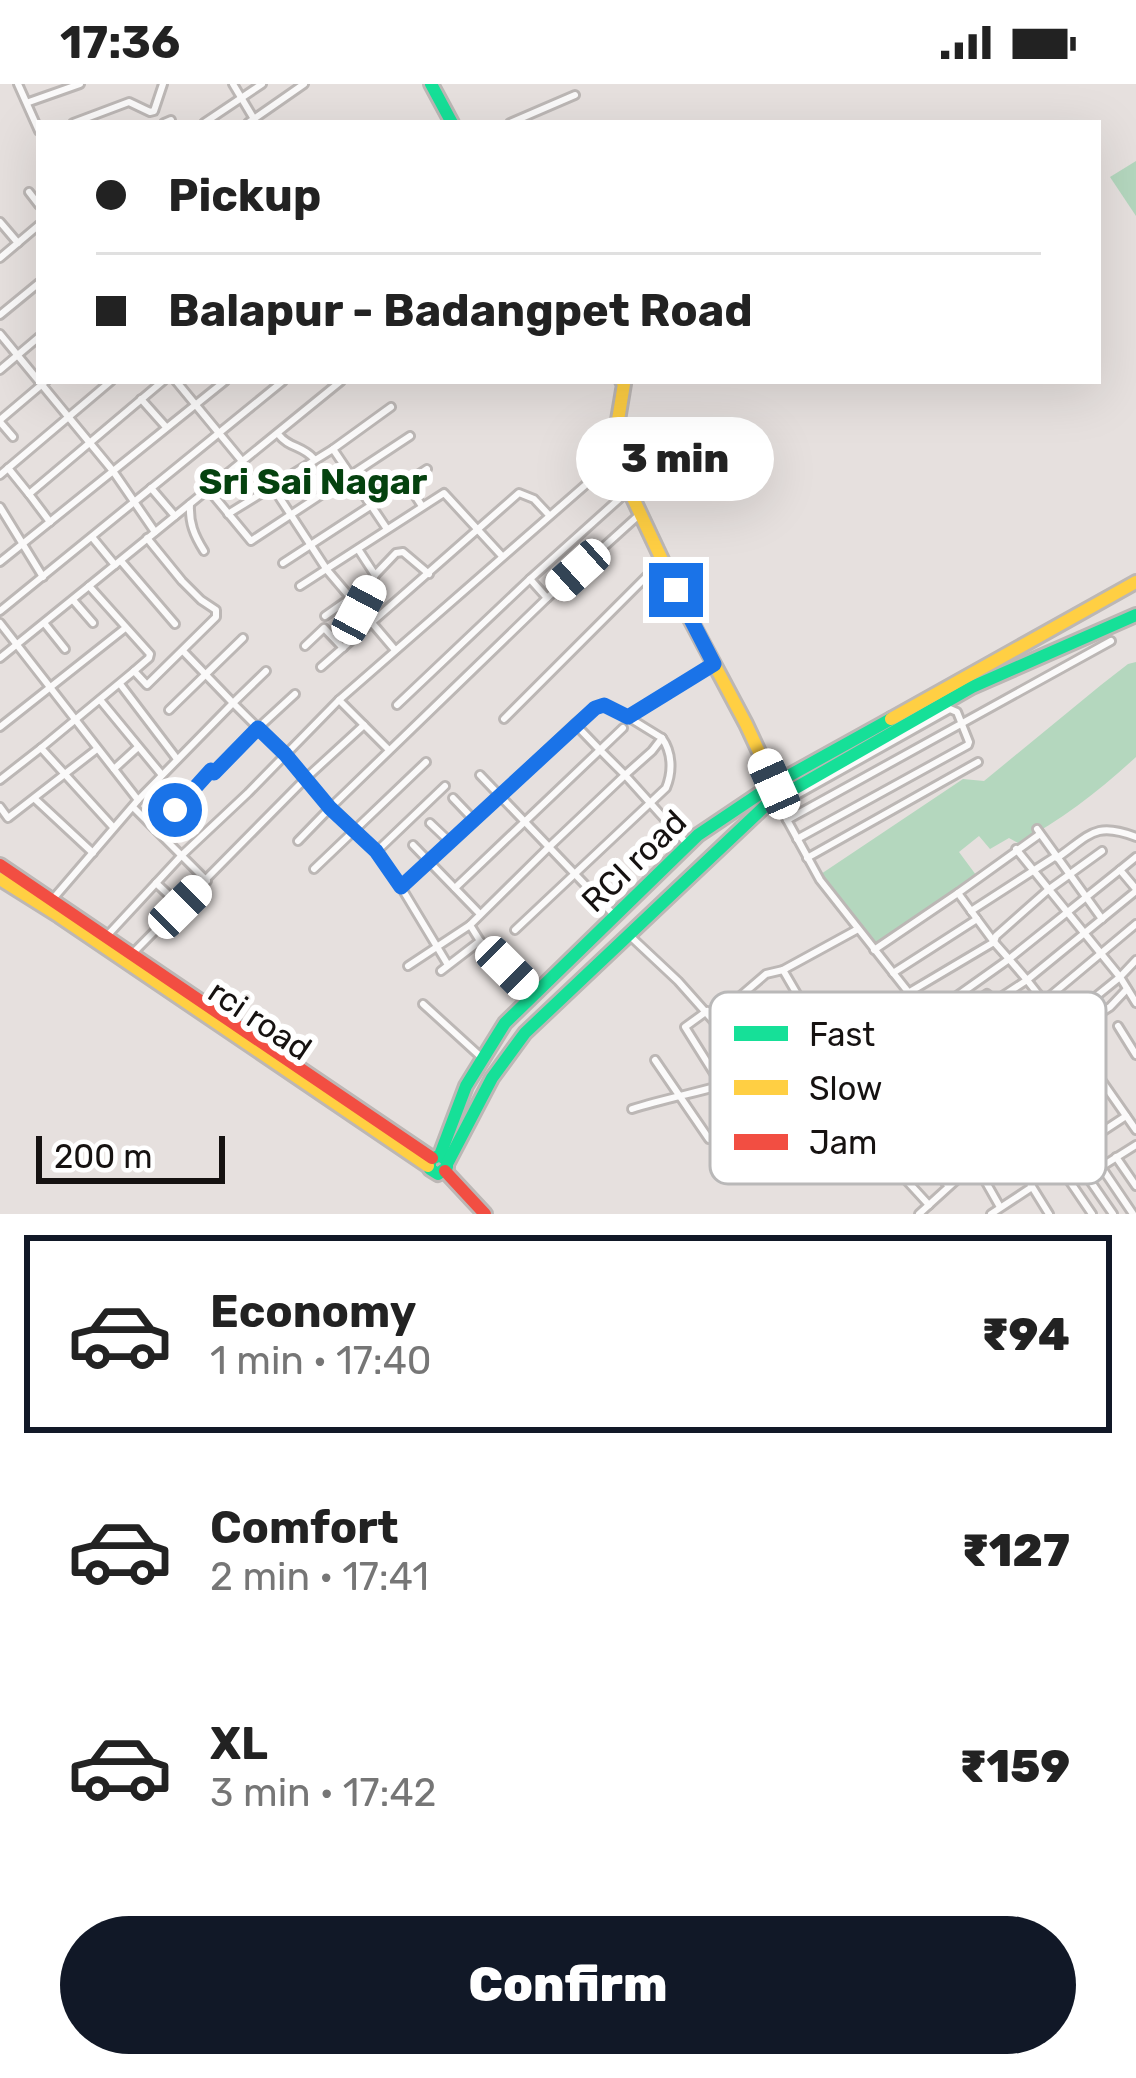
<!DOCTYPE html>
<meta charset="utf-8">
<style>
body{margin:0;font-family:Rubik,sans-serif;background:#f2f2f2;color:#222;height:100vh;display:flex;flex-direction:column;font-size:45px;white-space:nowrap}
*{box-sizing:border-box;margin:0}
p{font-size:39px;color:#767676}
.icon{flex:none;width:66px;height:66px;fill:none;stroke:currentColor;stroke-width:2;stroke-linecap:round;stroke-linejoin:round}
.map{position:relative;height:1130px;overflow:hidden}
.panel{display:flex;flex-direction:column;background:#fff;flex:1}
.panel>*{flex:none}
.top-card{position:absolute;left:36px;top:36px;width:1065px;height:264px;border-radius:0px;box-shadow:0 12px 48px #0002;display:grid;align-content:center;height:264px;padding:0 60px;background:#fff}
.scale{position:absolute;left:36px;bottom:30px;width:189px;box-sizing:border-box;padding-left:12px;border:6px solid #161211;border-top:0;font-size:33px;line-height:42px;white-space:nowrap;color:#161211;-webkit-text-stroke:9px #fff;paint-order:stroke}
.end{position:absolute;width:54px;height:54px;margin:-27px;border:15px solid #1a73e8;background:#fff;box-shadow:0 0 0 6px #fff}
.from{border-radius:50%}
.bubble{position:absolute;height:84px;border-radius:42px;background:#fff;box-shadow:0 12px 48px #0002;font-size:39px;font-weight:800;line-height:84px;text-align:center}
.car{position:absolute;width:36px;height:72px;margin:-36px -18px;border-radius:15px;box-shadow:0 0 9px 3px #0007;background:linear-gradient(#fff 24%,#345 0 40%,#fff 0 76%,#345 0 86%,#fff 0)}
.top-card b{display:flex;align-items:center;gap:42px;height:114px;font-size:45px}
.top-card b+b{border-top:3px solid #e0e0e0}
.top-card i{width:30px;height:30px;background:#222}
ul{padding:21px 0 0;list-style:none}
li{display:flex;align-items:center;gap:36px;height:198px;margin:0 24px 18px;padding:0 36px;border:6px solid transparent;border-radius:0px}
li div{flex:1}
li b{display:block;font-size:45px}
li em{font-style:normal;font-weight:800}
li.current{border-color:#111827}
li>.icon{width:108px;height:108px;stroke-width:1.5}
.primary-button{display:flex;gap:24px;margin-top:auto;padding:24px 60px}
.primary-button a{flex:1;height:138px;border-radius:72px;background:#111827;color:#fff;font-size:48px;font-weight:800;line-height:138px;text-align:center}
.status{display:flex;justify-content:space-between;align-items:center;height:84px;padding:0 60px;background:#fff;direction:ltr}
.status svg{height:33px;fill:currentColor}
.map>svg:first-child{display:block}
.green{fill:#b4d7be}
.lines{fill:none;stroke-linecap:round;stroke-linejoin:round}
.street-casing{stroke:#bcb7b5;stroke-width:12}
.fast-casing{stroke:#bcb7b5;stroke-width:18}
.slow-casing{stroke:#bcb7b5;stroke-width:18}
.jam-casing{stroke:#bcb7b5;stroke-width:18}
.street{stroke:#fbfafa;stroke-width:6}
.fast{stroke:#16e098;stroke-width:12}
.slow{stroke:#ffcf43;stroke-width:12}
.jam{stroke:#f24e42;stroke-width:12}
.route{stroke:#1a73e8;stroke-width:15}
.labels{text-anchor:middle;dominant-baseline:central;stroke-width:12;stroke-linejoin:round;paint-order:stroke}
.street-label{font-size:33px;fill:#161211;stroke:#fff}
.neighbourhood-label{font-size:36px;font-weight:bold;fill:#05420f;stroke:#fff}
.key{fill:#fff;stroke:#b9b8b8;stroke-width:3}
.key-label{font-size:33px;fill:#161211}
</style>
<div class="status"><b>17:36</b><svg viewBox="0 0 49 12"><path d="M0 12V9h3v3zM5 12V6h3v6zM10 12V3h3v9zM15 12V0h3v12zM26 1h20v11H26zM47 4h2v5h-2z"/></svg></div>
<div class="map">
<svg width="1136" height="1130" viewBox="0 0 1136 1130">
<rect width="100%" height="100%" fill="#e6e0de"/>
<g class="green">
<polygon points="1136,77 1136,132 1110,93"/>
<path d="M1136,578V673C1100,706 1062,736 1018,759L1009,754L990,765L979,752L959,768L976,791L876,862L821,790L963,695L984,697L1101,601L1128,580Z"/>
</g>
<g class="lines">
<g class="street-casing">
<g id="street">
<polyline points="18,0 39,47"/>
<polyline points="233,0 254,35"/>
<polyline points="29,18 80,0"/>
<polyline points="73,39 129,18 150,28 154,27 163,0"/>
<polyline points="164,39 171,36"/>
<polyline points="204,39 262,0"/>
<polyline points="248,39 304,0"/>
<polyline points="510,39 575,11"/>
<polyline points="29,108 39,121"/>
<polyline points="0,138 18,159"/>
<polyline points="0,174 39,141"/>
<polyline points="0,231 39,199"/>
<polyline points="0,250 113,387 155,448"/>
<polyline points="0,286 39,253"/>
<polyline points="176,297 242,377"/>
<polyline points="141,315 166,343"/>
<polyline points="0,336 46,297"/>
<polyline points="0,338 13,353"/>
<path d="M278,350C290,365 302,361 314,375"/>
<polyline points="333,365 387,445"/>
<polyline points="8,384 29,410 163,297"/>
<polyline points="0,391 111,297"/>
<polyline points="406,398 422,422"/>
<polyline points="272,402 327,486 395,566"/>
<polyline points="151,404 175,432"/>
<polyline points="208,405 251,457 410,352"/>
<polyline points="29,410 50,438"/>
<path d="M190,420C189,439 194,451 204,467"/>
<polyline points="0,423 43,493"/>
<polyline points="228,430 333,365 391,323"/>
<polyline points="92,453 115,481"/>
<polyline points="358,465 375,491"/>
<polyline points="121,477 175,540"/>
<polyline points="0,478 225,297"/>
<polyline points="283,479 427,385"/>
<polyline points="530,495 547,514"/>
<polyline points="300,502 444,409 502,472"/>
<polyline points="73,516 93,539"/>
<polyline points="359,526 375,491 396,469 403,468 429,490"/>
<polyline points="0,527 283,297"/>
<polyline points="325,532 349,515"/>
<polyline points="0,539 138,716 52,816"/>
<polyline points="45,540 65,565"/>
<polyline points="305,562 324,544 343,564"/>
<polyline points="0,574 89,502"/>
<polyline points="321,583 519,409 534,415 549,431"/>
<polyline points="134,587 149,574 150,570 89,502 341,297"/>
<polyline points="266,587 233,619 258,644 295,610"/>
<polyline points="120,600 177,675"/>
<polyline points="339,616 389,666"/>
<polyline points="101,617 162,691"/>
<polyline points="397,621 530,495 628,407"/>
<polyline points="169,626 243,554"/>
<polyline points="628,633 662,654 652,667 625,691 688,761"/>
<polyline points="504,635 663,476"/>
<polyline points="575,640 595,624 604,621 628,633 714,580"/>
<polyline points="0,643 124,545"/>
<polyline points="41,664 134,587 147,601 216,533 216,526 201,516 182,497 147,454"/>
<polyline points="114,685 137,664"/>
<polyline points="480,691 549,763 625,691 600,666 623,644"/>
<polyline points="0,696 41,664 113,743"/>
<polyline points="453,714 473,735"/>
<polyline points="775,714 820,796 954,966 982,1014 985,1027 1049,1130"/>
<polyline points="35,715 93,769"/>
<polyline points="138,716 233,619 183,567"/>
<polyline points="779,721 950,625 957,628 969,658 968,661 797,755"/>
<polyline points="0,723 8,734 97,665"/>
<polyline points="133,723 207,797"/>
<polyline points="787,736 1111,557"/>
<polyline points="430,739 450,758"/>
<polyline points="1037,745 1102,835"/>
<polyline points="157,746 211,687 214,689 258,644 285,670 330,724 547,514 640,430"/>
<polyline points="298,757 330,724 377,767 445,702"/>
<polyline points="413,761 479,829"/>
<polyline points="1016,765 1120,893 1062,940 1136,1046"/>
<polyline points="377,767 401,803"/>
<polyline points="807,774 978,678"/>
<path d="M1057,774C1090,751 1095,737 1136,753"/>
<polyline points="429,778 575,640 600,666 455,804"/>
<polyline points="430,778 401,803 448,881"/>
<polyline points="314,785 426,678"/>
<polyline points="1120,786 1136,773"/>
<polyline points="156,799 171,813"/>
<polyline points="1136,805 1120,786 1009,875 1027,896 1136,807"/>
<polyline points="971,827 1056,772"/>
<polyline points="977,835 958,809 1040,750"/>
<path d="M515,846L666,704C673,687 672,668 662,654"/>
<polyline points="629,851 678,897 742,969"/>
<polyline points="105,854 182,771 248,709 339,616 614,376"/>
<polyline points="480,857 470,841 549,763 615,832"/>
<polyline points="874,866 958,809"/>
<polyline points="133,869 305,695 364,641"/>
<polyline points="1136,876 1120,893 1136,919"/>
<polyline points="408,882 470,841"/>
<polyline points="441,887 480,857 533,911"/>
<polyline points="893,889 977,835 994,858 996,852 1048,806 1102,767"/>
<polyline points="908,909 994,858 1009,875 957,912 965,925 957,929 971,955"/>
<polyline points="868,914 948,1050 975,1079 1000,1123"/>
<polyline points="1044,917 1062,940"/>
<polyline points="423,920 480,972"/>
<polyline points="730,921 766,890 783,886"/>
<polyline points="804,922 811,917 828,937"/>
<polyline points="965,925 987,910 995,917 1027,896 1038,910"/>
<polyline points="707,927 685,943 722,1002 753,985 749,976"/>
<polyline points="712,933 730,921 755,953 804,922 783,886 858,845"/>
<polyline points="936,942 957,929"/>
<polyline points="1118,942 1136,971"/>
<polyline points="769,944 784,968 753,985 782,1042 868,993 923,1081"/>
<polyline points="1068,949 1110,923 1127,905"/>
<polyline points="782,964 828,937 868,993 939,948"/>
<polyline points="954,966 1015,928"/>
<polyline points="655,976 709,1055"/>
<polyline points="1068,1005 1015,928 1038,910 1044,917 1136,840"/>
<polyline points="1011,1011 1024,1005 1028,1007 1113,1130"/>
<polyline points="836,1013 850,1035"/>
<polyline points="769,1015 801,999"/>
<path d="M632,1025C661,1016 690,1010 719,1002H722L740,1034"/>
<polyline points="1098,1051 1068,1005 1052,1016 1085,1059 1133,1130"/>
<polyline points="1085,1059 1126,1032"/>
<polyline points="1116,1073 1136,1102"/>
<polyline points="925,1078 949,1102"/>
<polyline points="720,1079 729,1071 782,1042 790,1059"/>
<polyline points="1101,1083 1136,1061"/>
<polyline points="1026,1093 1069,1068"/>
<polyline points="929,1121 907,1097 948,1050 977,1025 985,1027 1011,1011 1092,1130"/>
<polyline points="919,1130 975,1079"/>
<polyline points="991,1130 1032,1103"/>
</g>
</g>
<g class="fast-casing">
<g id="fast">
<polyline points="431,0 452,39"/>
<polyline points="440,1071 447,1077 447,1083 438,1090 430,1085 430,1076 440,1071 466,1002 505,939 698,751 774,700 891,635"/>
<polyline points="447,1080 492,994 525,949 766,721 972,603 1136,531"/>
</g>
</g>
<g class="slow-casing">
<g id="slow">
<polyline points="622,297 624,300 613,366 615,376 689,533 746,640 774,700"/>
<polyline points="891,635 1136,498"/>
<polyline points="0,795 59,832 428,1082"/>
</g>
</g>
<g class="jam-casing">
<g id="jam">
<polyline points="0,781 432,1074"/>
<polyline points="445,1087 485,1130"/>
</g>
</g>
<use href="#street" class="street"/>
<use href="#fast" class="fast"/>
<use href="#slow" class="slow"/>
<use href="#jam" class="jam"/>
</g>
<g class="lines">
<polyline class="route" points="175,726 211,686 214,689 258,644 285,670 330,724 376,767 401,803 595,624 604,621 628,633 714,580 676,506"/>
</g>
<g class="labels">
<g class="street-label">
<text transform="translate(634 777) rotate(-44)">RCI road</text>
<text transform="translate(260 936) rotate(34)">rci road</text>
</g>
<g class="neighbourhood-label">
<text x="313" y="397">Sri Sai Nagar</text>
</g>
</g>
<rect x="710" y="908" width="396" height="192" rx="18" class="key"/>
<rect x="734" y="942" width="54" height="15" fill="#16e098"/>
<rect x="734" y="996" width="54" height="15" fill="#ffcf43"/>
<rect x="734" y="1050" width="54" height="16" fill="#f24e42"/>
<g class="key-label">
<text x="809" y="962">Fast</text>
<text x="809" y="1016">Slow</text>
<text x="809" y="1070">Jam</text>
</g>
</svg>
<div class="scale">200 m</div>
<i class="end from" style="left:175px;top:726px"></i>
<i class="end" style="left:676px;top:506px"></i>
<div class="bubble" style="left:576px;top:333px;width:198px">3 min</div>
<i class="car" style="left:578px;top:486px;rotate:228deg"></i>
<i class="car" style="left:359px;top:526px;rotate:28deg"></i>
<i class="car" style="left:774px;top:700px;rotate:336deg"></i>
<i class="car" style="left:180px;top:823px;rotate:45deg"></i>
<i class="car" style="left:507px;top:884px;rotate:135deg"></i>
<div class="top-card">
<b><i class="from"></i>Pickup</b>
<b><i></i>Balapur - Badangpet Road</b>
</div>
</div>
<section class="panel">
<ul>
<li class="current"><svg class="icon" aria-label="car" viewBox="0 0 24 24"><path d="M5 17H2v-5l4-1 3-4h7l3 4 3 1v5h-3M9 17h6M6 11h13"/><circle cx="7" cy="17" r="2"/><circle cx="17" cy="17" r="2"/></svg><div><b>Economy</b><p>1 min · 17:40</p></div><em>₹94</em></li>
<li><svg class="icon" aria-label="car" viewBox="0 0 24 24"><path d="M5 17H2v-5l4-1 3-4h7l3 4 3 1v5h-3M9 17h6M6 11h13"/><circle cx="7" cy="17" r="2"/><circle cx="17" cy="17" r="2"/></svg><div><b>Comfort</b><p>2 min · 17:41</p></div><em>₹127</em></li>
<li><svg class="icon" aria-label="car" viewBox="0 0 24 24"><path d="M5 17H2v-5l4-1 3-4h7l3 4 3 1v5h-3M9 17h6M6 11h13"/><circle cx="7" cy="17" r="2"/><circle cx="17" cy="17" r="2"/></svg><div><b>XL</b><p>3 min · 17:42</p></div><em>₹159</em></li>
</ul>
<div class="primary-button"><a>Confirm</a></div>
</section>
